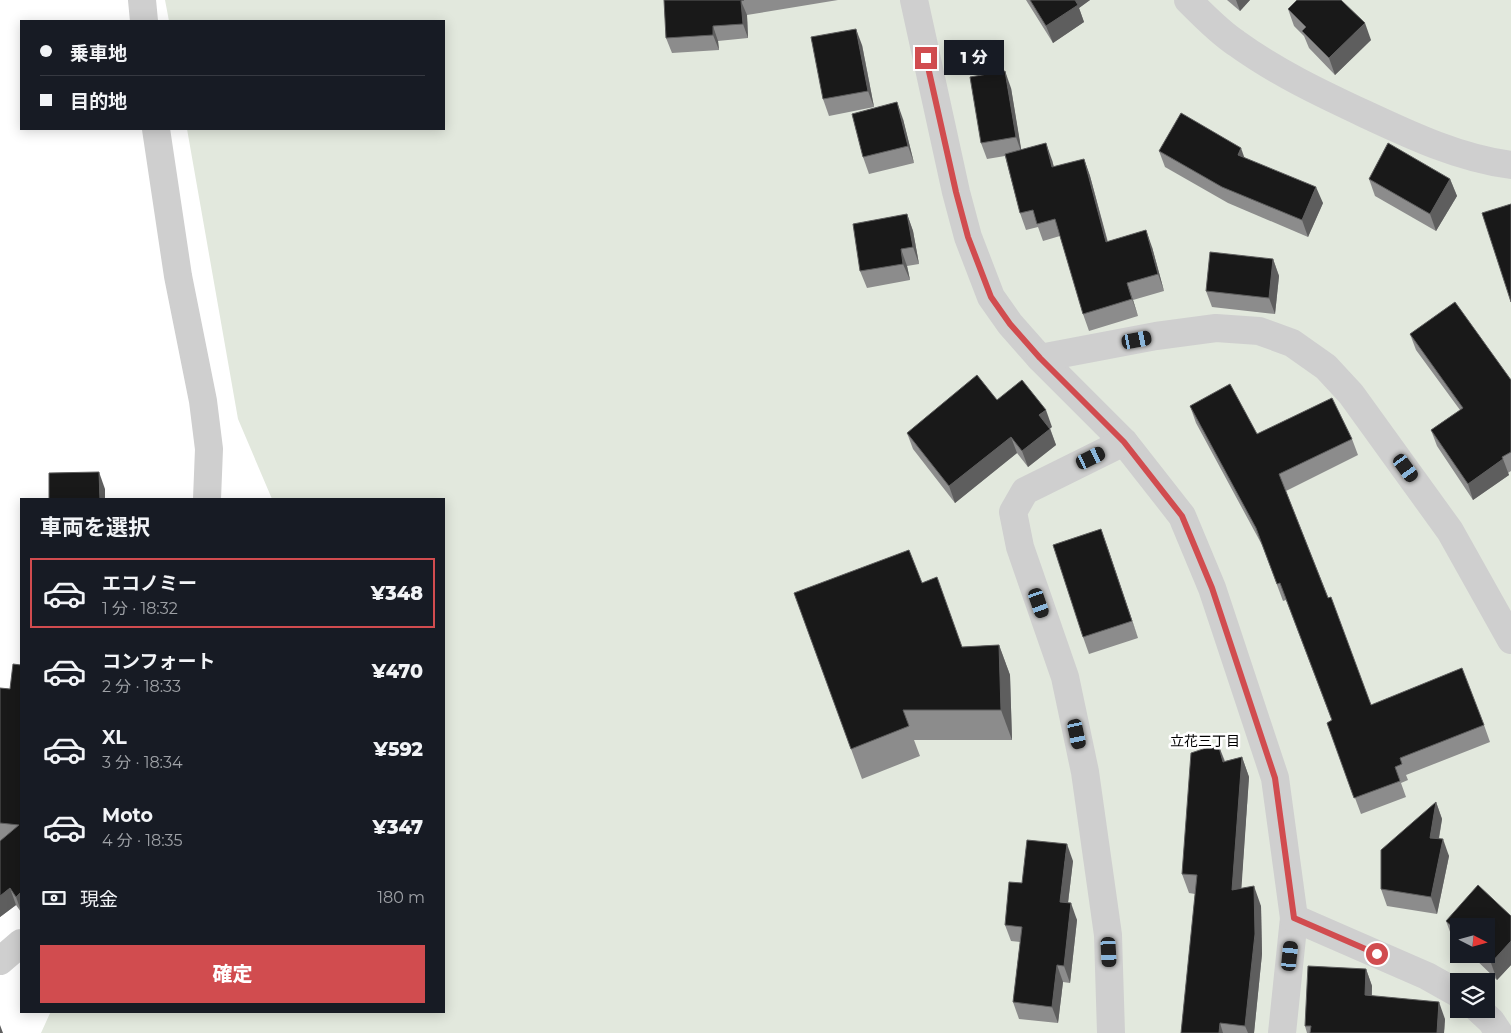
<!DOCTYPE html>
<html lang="ja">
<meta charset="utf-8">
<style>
body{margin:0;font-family:Montserrat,"Noto Sans JP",sans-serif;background:#242831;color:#f1f3f6;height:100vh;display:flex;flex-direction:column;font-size:19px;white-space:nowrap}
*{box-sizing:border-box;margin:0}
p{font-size:16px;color:#9ea1a6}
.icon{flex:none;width:28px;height:28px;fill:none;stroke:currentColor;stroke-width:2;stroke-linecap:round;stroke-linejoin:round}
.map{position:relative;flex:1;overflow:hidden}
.side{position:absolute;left:20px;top:498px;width:425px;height:515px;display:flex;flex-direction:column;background:#171b24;border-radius:0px;box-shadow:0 2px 12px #0003}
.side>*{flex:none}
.hud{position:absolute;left:20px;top:20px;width:425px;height:110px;border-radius:0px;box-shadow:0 2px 12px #0003;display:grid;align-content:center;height:110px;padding:0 20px;background:#171b24}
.needle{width:32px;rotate:96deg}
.controls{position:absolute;left:1450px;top:918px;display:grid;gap:10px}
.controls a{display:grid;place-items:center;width:45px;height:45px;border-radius:0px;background:#171b24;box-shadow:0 2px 12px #0003;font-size:25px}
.end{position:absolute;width:22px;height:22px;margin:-11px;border:6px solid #d14c4f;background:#fff;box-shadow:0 0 0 2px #fff}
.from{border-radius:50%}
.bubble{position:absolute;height:35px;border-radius:0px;background:#171b24;box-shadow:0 2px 12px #0003;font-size:16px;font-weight:800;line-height:35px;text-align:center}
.car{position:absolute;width:15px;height:30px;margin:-15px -8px;border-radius:6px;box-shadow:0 0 4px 1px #0007;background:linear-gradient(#222 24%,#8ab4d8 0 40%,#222 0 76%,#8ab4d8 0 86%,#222 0)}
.hud b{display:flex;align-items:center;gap:18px;height:48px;font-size:19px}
.hud b+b{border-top:1px solid #363941}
.hud i{width:12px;height:12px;background:#f1f3f6}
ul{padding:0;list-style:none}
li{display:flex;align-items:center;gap:15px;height:70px;margin:0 10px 8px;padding:0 10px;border:2px solid transparent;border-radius:0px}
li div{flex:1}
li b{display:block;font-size:19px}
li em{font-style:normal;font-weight:800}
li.on{border-color:#d14c4f}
li>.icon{width:45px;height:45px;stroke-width:1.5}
h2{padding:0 20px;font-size:22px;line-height:60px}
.pay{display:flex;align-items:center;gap:12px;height:55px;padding:0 20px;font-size:19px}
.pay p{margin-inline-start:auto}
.action{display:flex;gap:10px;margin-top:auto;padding:10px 20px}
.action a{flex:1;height:58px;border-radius:0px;background:#d14c4f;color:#fff;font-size:20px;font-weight:800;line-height:58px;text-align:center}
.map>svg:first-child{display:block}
.green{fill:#e2e8dd;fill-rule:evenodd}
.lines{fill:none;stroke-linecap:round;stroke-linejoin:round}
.street{stroke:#cfcfcf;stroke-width:28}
.wall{fill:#8c8c8c}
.shaded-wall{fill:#5e5e5e}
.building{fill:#191919;stroke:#5e5e5e}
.route{stroke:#d14c4f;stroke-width:6}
.labels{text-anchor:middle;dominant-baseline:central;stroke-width:5;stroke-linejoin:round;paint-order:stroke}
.neighbourhood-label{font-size:14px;fill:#000;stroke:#fff}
</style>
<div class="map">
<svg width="1511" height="1033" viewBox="0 0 1511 1033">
<rect width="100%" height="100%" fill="#fff"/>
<path class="green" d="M165,0H1511V1033H41L51,1011H444V499H272L238,419L187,129H444V21H169ZM1459,926H1486V954H1459ZM1459,981H1486V1009H1459Z"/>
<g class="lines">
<g class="street">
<polyline points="142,0 144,21"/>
<polyline points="914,0 956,192 968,237 991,297 1010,324 1040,358 1124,442 1182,516 1212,588 1275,778 1294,918 1282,1033"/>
<path d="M1188,0C1203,15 1218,31 1236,43C1276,72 1320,93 1365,114C1412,136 1459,158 1511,165"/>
<polyline points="156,129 178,276 203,401 209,449 207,499"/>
<polyline points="1040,358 1156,336 1216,328 1259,331 1292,343 1326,367 1351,394 1450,531 1511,640"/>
<polyline points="1294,918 1427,976 1459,994"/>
<polyline points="0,961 21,943"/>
<polyline points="1478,1009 1491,1021 1499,1033"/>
<polyline points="1111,1033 1108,935 1085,772 1065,677 1020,547 1013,512 1025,491 1124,442"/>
</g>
</g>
<g class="wall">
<polygon points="664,0 838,0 747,15 748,38 718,41 719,50 672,53 666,38"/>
<polygon points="1026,0 1090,0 1079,8 1084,22 1053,43"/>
<polygon points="1227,0 1250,0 1240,11"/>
<polygon points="1288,9 1371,40 1335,75 1309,48 1304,36 1294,26"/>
<polygon points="862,45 874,107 829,116 823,99"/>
<polygon points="1011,88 1021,150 1052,160 1054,167 1084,159 1090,176 1108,242 1152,247 1164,291 1133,300 1138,316 1089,331 1083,314 1060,236 1043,241 1038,227 1026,230 1020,213 1005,156 987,159 981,143"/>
<polygon points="903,119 914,163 869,174 863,157"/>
<polygon points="1159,151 1245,158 1323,203 1308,237 1228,203 1165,167"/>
<polygon points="1369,179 1450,179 1457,196 1436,231 1375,196"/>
<polygon points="907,214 913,231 919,264 907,266 910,280 867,288 860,271"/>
<polygon points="1273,259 1279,276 1275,314 1212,307 1206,291"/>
<polygon points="1410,334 1511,380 1511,471 1508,473 1509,475 1473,500 1437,446 1431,430 1460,410 1416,350"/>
<polygon points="997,400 1052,427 1050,428 1056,445 1028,467 1017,453 955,503 913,449 907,433"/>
<polygon points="1190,406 1257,434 1352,439 1358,455 1286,491 1371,705 1484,725 1490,742 1406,775 1408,780 1401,783 1406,797 1361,814 1327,723 1332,721 1286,600 1283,601 1262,545 1196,423"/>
<polygon points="1107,546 1138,638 1089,654 1083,637"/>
<polygon points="922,583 962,647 999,645 1010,675 1012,740 914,740 920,756 862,779 794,593"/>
<polygon points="21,665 21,912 16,905 0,917 2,840 0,840 0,688 10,689"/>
<polygon points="1218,744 1225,761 1242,757 1249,777 1241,888 1261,906 1262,954 1254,1033 1181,1033 1195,894 1189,893 1182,874"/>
<polygon points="1436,802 1442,819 1439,839 1449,856 1437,914 1387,906 1381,889"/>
<polygon points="1073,861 1068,903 1077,920 1070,983 1063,982 1058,1023 1019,1019 1013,1002 1020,942 1011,941 1005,925 1022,883"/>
<polygon points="1511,916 1511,965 1497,980 1470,954 1486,954 1459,926 1459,944 1452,937 1446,921"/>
<polygon points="1366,969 1372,986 1372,996 1445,1019 1444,1033 1307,1033 1305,1026"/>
</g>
<g class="shaded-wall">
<polygon points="1073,0 1090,0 1079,8 1084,22 1053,43 1046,26"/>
<polygon points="1236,0 1250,0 1240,11"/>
<polygon points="741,1 747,15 748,38 743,24"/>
<polygon points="1365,23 1371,40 1335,75 1329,58"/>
<polygon points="713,26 718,41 719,50 713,35"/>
<polygon points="856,29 862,45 874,107 868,91"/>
<polygon points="1005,71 1011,88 1022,154 1016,137"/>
<polygon points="897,102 903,119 914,163 908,146"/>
<polygon points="1046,143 1052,160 1058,184 1052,167"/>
<polygon points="1241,148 1247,165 1238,155"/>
<polygon points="1084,159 1090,176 1112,259 1106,242"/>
<polygon points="1450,179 1457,196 1436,231 1430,214"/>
<polygon points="1316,187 1323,203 1308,237 1302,220"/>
<polygon points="907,214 913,231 919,264 913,247"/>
<polygon points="1146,230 1152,247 1164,291 1158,274"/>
<polygon points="901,249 907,266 910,280 903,264"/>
<polygon points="1273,259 1279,276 1275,314 1269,298"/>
<polygon points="1127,283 1133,300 1138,316 1132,299"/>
<polygon points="1046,410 1052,427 1045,432 1039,415"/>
<polygon points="1050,429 1056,445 1028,467 1022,451"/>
<polygon points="1011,437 1017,453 955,503 949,486"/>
<polygon points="1503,459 1509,475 1473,500 1468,484"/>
<polygon points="99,472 105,489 105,499 100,499"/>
<polygon points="1101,529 1107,546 1138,638 1132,621"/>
<polygon points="999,645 1010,675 1012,740 1001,710"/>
<polygon points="1218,744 1225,763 1223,762"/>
<polygon points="1242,757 1249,777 1240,909 1232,890"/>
<polygon points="1436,802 1442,819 1436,854 1430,838"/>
<polygon points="1443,839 1449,856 1437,914 1431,897"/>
<polygon points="1067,844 1073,861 1066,919 1060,902"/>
<polygon points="1254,886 1261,906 1262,954 1254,1033 1248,1033 1245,1026"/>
<polygon points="10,888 16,905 0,917 0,896"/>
<polygon points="21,892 21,911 16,897"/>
<polygon points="1071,903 1077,920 1070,983 1064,966"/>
<polygon points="1511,941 1511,965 1497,980 1491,963"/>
<polygon points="1057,965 1063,982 1058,1023 1052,1007"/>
<polygon points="1366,969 1372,986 1371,1012 1365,995"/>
<polygon points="1439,1002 1445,1019 1444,1033 1437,1033"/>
<polygon points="1220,1023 1223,1033 1219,1033"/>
<polygon points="0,1025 3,1033 0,1033"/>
</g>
<g class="building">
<polygon points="664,0 744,0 741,1 743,24 713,26 713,35 666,38"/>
<polygon points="1030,0 1075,0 1078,5 1046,26"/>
<polygon points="1297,0 1341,0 1365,23 1329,58 1302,31 1306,27 1288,9"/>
<polygon points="856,29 868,91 823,99 811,37"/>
<polygon points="1005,71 1016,137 981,143 970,77"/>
<polygon points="897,102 908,146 863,157 852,114"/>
<polygon points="1181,113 1241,148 1238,155 1316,187 1302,220 1222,187 1159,151"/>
<polygon points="1046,143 1052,167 1084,159 1106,242 1146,230 1158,274 1127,283 1132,299 1083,314 1055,219 1037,224 1033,210 1020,213 1005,154"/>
<polygon points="1388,143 1450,179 1430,214 1369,179"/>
<polygon points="1511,204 1511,302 1482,213"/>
<polygon points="907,214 913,247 901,249 903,264 860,271 853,224"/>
<polygon points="1210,252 1273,259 1269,298 1206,291"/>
<polygon points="1455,302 1511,380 1511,452 1502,457 1503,459 1468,484 1431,430 1463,408 1410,334"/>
<polygon points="977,375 997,400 1022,380 1046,410 1039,415 1050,429 1022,451 1011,437 949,486 907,433"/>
<polygon points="1230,384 1257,434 1332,398 1352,439 1279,474 1328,598 1331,597 1371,705 1462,668 1484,725 1400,758 1402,764 1395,767 1400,781 1354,798 1327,723 1332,720 1280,583 1277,584 1256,528 1190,406"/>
<polygon points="99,472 100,499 49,499 49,473"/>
<polygon points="1101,529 1132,621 1083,637 1053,545"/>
<polygon points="909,550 922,583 937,577 962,647 999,645 1001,710 903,710 909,726 851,749 794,593"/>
<polygon points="13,664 21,665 21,892 16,897 10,888 0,896 0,841 19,825 0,823 0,688 10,689"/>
<polygon points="1218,744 1223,762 1242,757 1232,890 1254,886 1255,934 1245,1026 1220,1023 1219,1033 1181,1033 1197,875 1182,874 1191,753"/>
<polygon points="1436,802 1430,838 1443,839 1431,897 1381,889 1381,850"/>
<polygon points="1027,840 1067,844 1060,902 1071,903 1064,966 1057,965 1052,1007 1013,1002 1022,927 1005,925 1009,882 1022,883"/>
<polygon points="1478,885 1511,916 1511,941 1491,963 1482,954 1486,954 1486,926 1459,926 1459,933 1446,921"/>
<polygon points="1308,966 1366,969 1365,995 1439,1002 1437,1033 1310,1033 1311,1026 1305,1026"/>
</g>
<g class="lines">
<polyline class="route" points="926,58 956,192 968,237 991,297 1010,324 1040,358 1124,442 1182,516 1212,588 1275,778 1294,918 1377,954"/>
</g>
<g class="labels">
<g class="neighbourhood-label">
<text x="1205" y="741">立花三丁目</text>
</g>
</g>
</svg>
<div class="controls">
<a><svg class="needle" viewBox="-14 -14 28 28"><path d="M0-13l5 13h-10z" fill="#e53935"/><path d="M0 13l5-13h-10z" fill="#9ea1a6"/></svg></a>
<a><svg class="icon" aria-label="layers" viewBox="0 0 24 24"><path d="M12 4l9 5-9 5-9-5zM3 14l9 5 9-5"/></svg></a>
</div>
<i class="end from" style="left:1377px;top:954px"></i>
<i class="end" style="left:926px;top:58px"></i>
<div class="bubble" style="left:944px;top:40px;width:60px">1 分</div>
<i class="car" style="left:1137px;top:340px;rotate:79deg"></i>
<i class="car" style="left:1091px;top:458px;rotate:64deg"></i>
<i class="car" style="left:1406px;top:468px;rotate:144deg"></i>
<i class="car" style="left:1039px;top:603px;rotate:161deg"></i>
<i class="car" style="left:1077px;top:734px;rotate:168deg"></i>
<i class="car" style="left:1109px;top:952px;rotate:177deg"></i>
<i class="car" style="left:1290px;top:956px;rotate:6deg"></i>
<div class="hud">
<b><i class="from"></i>乗車地</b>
<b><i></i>目的地</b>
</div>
<section class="side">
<h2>車両を選択</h2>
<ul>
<li class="on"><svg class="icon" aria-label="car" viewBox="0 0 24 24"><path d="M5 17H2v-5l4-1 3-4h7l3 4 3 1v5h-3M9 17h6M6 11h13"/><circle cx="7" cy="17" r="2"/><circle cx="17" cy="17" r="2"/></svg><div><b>エコノミー</b><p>1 分 · 18:32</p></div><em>¥348</em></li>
<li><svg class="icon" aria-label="car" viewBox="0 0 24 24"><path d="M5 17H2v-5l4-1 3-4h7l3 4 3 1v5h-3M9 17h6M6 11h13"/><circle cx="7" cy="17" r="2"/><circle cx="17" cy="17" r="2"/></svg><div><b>コンフォート</b><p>2 分 · 18:33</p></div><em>¥470</em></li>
<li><svg class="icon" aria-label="car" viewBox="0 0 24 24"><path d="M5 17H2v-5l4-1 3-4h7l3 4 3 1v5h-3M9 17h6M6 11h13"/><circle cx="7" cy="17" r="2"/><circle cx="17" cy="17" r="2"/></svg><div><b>XL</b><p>3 分 · 18:34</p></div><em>¥592</em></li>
<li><svg class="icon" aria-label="car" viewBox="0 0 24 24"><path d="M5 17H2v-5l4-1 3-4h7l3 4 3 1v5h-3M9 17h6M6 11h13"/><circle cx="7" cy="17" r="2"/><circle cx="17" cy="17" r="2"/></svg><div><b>Moto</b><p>4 分 · 18:35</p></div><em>¥347</em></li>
</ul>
<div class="pay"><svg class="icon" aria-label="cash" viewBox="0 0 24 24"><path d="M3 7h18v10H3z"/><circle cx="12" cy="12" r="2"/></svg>現金<p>180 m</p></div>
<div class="action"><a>確定</a></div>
</section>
</div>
